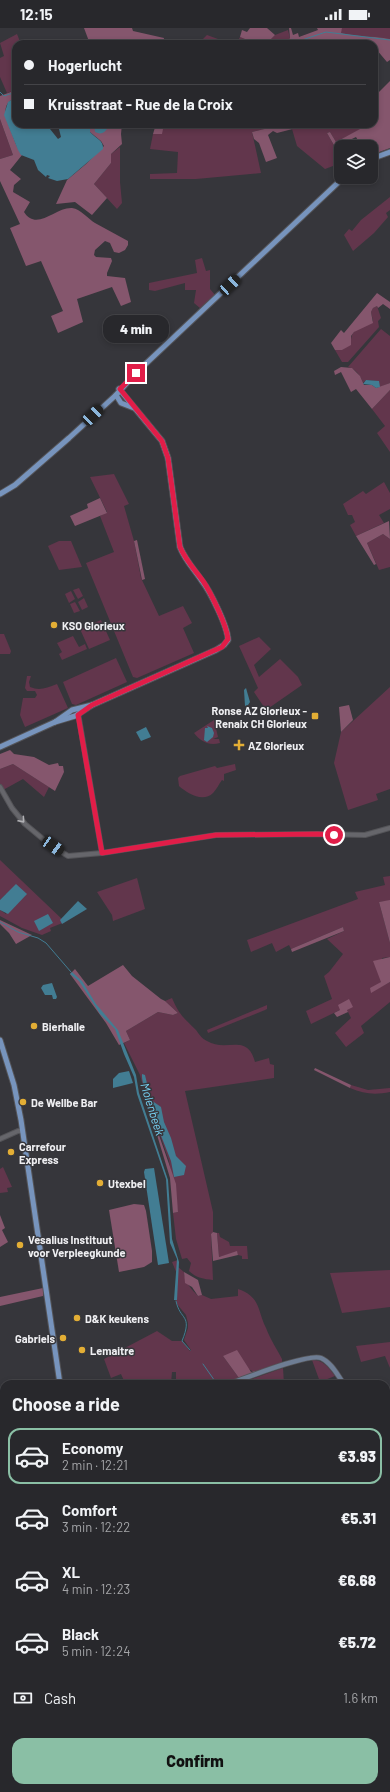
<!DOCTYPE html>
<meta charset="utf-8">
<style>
body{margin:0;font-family:Barlow,sans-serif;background:#343438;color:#f1f3f6;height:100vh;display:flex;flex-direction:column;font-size:15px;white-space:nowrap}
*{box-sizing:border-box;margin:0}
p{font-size:13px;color:#a5a6a9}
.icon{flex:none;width:22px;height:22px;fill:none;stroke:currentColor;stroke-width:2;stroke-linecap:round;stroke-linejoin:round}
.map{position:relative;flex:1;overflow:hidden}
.side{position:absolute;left:0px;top:1352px;width:390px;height:412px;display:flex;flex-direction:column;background:#28282c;border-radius:12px 12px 0 0;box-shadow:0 2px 6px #0003,0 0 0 1px #444448}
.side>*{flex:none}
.hud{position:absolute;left:12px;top:12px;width:366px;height:88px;border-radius:12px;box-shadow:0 2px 6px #0003,0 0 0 1px #444448;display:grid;align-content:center;height:88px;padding:0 12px;background:#28282c}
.buttons{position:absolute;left:334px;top:112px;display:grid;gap:8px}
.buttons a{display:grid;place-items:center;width:44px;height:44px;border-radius:8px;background:#28282c;box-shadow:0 2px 6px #0003,0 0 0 1px #444448;font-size:20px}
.end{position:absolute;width:18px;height:18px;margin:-9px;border:5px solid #e11d48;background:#fff;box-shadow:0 0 0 2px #fff}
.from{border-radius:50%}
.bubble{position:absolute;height:28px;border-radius:12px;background:#28282c;box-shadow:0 2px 6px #0003,0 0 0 1px #444448;font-size:13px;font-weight:800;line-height:28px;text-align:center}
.car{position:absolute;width:12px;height:24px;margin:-12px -6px;border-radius:5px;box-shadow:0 0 3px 1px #0007;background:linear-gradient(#222 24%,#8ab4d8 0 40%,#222 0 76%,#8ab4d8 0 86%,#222 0)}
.hud b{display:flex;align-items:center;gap:14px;height:38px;font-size:15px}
.hud b+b{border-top:1px solid #444448}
.hud i{width:10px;height:10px;background:#f1f3f6}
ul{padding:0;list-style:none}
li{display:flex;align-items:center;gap:12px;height:56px;margin:0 8px 6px;padding:0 4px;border:2px solid transparent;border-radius:12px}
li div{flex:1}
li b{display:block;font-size:15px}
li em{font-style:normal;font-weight:800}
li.on{border-color:#8abfa5}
li>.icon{width:36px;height:36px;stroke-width:1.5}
h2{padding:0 12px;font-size:18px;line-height:48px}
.pay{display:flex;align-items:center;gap:10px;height:44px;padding:0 12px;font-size:15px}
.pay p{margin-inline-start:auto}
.button{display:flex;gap:8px;margin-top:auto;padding:8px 12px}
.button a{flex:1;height:46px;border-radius:12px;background:#8abfa5;color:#111;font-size:16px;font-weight:800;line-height:46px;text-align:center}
.status{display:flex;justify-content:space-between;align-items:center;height:28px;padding:0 20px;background:#28282c;direction:ltr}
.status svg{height:11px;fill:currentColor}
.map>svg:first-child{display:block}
.green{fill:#62364c}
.forest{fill:#85566d}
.water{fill:#427d93}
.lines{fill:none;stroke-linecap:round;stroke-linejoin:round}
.stream{stroke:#427d93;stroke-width:1}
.tertiary-casing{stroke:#545458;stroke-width:6}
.secondary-casing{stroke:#545458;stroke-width:6}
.primary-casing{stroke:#545458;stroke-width:7}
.tertiary{stroke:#66666b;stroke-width:4}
.secondary{stroke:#6e7d94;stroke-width:4.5}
.primary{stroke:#7794bd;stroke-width:5}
.rail-casing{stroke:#bdbdc0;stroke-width:2.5}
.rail{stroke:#36363b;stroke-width:1;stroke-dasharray:3;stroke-linecap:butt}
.oneway{stroke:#b1b1b5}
.route{stroke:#e11d48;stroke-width:5}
.poi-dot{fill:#e3ae35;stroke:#36363b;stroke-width:1.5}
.labels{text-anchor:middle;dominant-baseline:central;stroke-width:3;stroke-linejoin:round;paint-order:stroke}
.poi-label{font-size:11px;font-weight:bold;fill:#efeff2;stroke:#36363b;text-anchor:start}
.water-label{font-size:12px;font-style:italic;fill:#78d5f7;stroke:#36363b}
</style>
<div class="status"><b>12:15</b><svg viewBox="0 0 49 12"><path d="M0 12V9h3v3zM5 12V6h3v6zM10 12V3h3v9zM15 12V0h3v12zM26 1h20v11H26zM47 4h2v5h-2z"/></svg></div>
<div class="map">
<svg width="390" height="1764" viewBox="0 0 390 1764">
<rect width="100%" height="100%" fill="#36363b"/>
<g class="green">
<path d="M342,0H390V11C374,8 357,9 340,5Z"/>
<polygon points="288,2 290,10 285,16 266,16 275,7"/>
<polygon points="17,6 21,16 16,16 16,62 7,65 0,49 0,30 4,28 0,15"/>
<polygon points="207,7 218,11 223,16 198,16"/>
<polygon points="240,9 257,16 236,16"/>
<polygon points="0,91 13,127 0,131"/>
<polygon points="159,96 285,96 252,104 261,145 196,151 150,151 150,146 177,145 178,124 150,121 153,106 162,106"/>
<polygon points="312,96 363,96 361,101 336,114 330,104 327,105 341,130 341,135 325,141 297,118 292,101"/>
<polygon points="120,119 120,154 122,175 117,181 94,156 111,135 111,126"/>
<polygon points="390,169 390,182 386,185 388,189 374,205 353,223 344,207 349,201 352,203 361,192"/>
<polygon points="202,230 206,243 210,242 210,261 215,267 200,280 194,275 196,262 185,262 185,255 155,263 149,262 149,255 197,245 195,232"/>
<path d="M377,278L381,290L378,293L379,299L348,334H342L335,322H342L351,314C351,298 364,301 373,293L371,284L373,280Z"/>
<path d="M381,301L390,308V355L380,359L377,353L366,352L363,355C361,348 355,340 348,339Z"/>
<polygon points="390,362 390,424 377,405 385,398 372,381"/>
<polygon points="114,446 129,476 124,478 134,513 141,550 159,588 183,578 192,595 183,600 194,625 137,650 133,649 86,535 114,524 100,488 107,484 90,449"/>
<polygon points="384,454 390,465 390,481 379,487 384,495 356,508 350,497 355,494 352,487 348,487 343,476 363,463 366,466"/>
<polygon points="383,506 390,511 390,539 379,542 367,515"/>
<polygon points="59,513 71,513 82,539 59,542 48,518"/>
<polygon points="79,560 83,568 78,571 73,562"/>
<polygon points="71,563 75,571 69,575 65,566"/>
<polygon points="84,570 88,579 82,582 78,574"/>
<polygon points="75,574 80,583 74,585 70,576"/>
<polygon points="101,592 110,612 89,621 80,601"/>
<polygon points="0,606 4,606 11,623 10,626 0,626"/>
<polygon points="73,608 79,619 85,616 87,621 62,632 59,626 62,624 57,615"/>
<polygon points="259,609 271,621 254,637 259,649 280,631 298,649 302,657 266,682 254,664 258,660 239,618"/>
<polygon points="116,630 127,654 76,677 72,676 63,654"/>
<path d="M27,648H31L29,654L30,659C40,663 46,660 57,656L68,680L25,699L20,687L23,670H35L37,667L35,663H27L25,660Z"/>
<polygon points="390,659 390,761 376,766 378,772 348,782 334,735 341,704"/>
<path d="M214,692L218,709L213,711H219L220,715C209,718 201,714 194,705Z"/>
<polygon points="13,736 49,759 44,769 23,751 3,762 0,757 0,741"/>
<path d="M235,736L236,742L224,746V753L222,752C219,756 216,762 213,765C203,775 187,765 179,758L178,750L180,748L215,738L217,740Z"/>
<polygon points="0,832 65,894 50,900 51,903 42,907 22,900 0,888 0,882 6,886 6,866 0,872"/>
<polygon points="390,848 390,873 379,874 390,915 390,929 382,930 381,954 371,964 390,954 390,974 361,998 364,1005 346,1019 335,1005 351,990 347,982 340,982 311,996 306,983 332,971 324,948 329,944 343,926 327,911 344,903 343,899 291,921 289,917 276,924 272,915 251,924 247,912 358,871 355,864 385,857 383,849"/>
<polygon points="137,850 145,881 113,893 112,887 97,864"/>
<path d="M172,970C180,988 183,989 196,1002C199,1006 202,1011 207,1013C226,1025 247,1004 255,1034L269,1030L270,1036L274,1037V1050L185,1063L213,1184V1204L211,1206L213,1252C204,1251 196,1250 189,1243L191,1235L187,1230L182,1231L176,1211L173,1185L178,1184L169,1133L153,1087H151L140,1047L124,1015L130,1012L126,1003L158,984L173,987L178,985L165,973Z"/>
<polygon points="267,977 267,981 265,982 208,1005 207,1002"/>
<path d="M351,1057L368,1062L390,1060V1064C375,1067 364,1066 350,1060Z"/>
<polygon points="3,1139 12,1159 7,1160 8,1164 0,1165 0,1141"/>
<polygon points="217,1205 219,1205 220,1209 229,1214 230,1218 247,1218 248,1231 242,1231 242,1228 238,1227 237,1224 219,1229"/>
<path d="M178,1232V1239L184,1244C184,1253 192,1262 198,1268L202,1267L211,1271L238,1268V1261C261,1269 257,1282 266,1300C270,1311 277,1321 282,1331V1335L256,1345L223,1328L239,1350L221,1356H176V1344H172L171,1355L169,1356H135L133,1351L125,1355L121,1346L111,1350L104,1331L157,1303L172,1313H182L190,1323L191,1322L184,1312L188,1300V1295L186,1287L177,1276L175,1266L177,1246L172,1234Z"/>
<polygon points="390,1242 390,1279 342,1285 330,1245"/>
<polygon points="390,1314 390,1340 385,1328 361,1334 356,1318"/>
<path d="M312,1332C324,1332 328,1339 335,1348L320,1354Z"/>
<polygon points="283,1340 284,1356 238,1356"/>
<polygon points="386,1457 388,1460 390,1460 390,1482 386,1483"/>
<polygon points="390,1512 389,1519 390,1570 386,1569 386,1515"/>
<polygon points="4,1759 4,1760 20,1760 15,1764 0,1764 0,1761"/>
<polygon points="50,1760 114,1760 115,1764 51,1764"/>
<polygon points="147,1760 186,1760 182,1764 149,1764"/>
<polygon points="250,1760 382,1760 383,1764 251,1764"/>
</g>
<g class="forest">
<polygon points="84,0 132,0 133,3 164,10 163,16 90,16"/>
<polygon points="250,0 267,0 275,7 266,16 257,16 240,9 242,2 247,4"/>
<path d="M289,0H291L293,7L298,5L299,9L318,2L317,0H342L341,5C357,9 374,8 390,11V32L387,34L376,21L374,22V16H316L312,14L307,16H285L290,10Z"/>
<polygon points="390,53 390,120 371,127 371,119 362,119 356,109 335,119 327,105 330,104 336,114 360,101 363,96 374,96 374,69"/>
<path d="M16,62V69C0,77 6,88 10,101C14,110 16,119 22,127L10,142L21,151L14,157L13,164L30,174L24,184C37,204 55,179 72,180C81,181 88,191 95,195C106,201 117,207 128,213V217L125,222L119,225L114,224L110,215L105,213L95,222L94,227L96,229L111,230L112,233L107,245V248L125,250L131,274L121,278L112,259L77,271L83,294L58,305L51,288L63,283L41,233L26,238L10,200L20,196L0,153V131L13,127L0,91V68Z"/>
<polygon points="90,96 122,96 121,106 122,116 111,126 111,135 94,156 107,170 92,187 75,174 56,176 67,152 86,136 104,118 101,113 90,104"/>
<polygon points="156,96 159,96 163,101 162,106 153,106"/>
<polygon points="285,96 312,96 277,105 273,103 268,107 277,130 266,134 259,115 254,111 252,104"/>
<polygon points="377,265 390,274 390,281 383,276 378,280 377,278 373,280 371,284 373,295 354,304 351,308 351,317 342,322 335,322 331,315 341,302 344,305"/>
<polygon points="341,339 352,340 360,348 364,357 372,357 376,360 390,355 390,362 372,381 356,361 351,364 341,344 335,347 334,343"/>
<polygon points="100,470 107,485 75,498 70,488 88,480 87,476"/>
<polygon points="389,493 390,511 383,506 367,515 376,536 374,537 356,508"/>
<polygon points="137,512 145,551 142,552 134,513"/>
<polygon points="349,677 353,692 341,704 339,679"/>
<polygon points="10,722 14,726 34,729 49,737 58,735 59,738 63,738 64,744 55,763 13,736 0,741 0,726"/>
<polygon points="390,872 390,915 379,874"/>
<polygon points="0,892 32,907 16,916 9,905 0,896"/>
<polygon points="343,899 344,903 292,924 291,921"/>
<polygon points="390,929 390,954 371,965 370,960 381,954 373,933"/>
<polygon points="123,937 132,948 161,971 165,973 178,985 173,987 158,984 126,1003 130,1012 119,1017 106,995 70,946 75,941 88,958"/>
<polygon points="349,971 353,979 347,982 348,984 337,989 334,985 340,982 338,977"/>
<polygon points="315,1040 351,1057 350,1060 314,1042"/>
<polygon points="151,1087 152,1087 176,1156 178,1184 173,1185 170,1150"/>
<polygon points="134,1176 144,1177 146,1183 152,1223 152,1234 144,1239 119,1244 109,1182"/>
<polygon points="0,1187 5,1200 2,1202 8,1214 0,1219"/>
<polygon points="213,1204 217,1205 219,1229 237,1223 238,1227 213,1233 211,1206"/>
<polygon points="184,1244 198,1252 202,1267 198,1268 192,1259 185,1255"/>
<polygon points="43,1260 43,1268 0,1278 0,1269"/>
<polygon points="237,1322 251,1344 255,1343 256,1345 239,1350 223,1328"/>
<polygon points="186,1760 250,1760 251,1764 182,1764"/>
</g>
<g class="water">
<path d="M16,69V96H53L50,101L58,111L61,109L59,101L61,96H90V104C95,110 104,112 103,121L68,151L57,153L48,150L50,148L47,147L46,149L38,142L34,132L21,127L18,122L4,87L8,74Z"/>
<path d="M94,96H108V99C105,105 101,107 95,104Z"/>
<polygon points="366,352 379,353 380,359 376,360 372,357 363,356"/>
<polygon points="246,660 250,674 248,677 245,678 244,662"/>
<polygon points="207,698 212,700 214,705 213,709 207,714 204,712 205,700 208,700"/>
<polygon points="146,699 151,709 141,713 136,704"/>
<polygon points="16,856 27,866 8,886 0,882 0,872"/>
<polygon points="78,873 87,881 62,896 60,892"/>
<polygon points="48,886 53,895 39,903 34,893"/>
<polygon points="72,944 82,953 96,976 118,1002 136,1047 139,1065 168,1152 172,1211 179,1234 177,1272 174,1272 177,1231 170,1215 166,1151 137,1066 134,1049 124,1026 115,1001 100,986 79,953 70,946"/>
<polygon points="52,955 57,969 56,971 53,971 52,967 45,967 41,960 43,957"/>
<polygon points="129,1043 133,1055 113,1060 113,1051 119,1045"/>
<path d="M142,1046L145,1047L151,1072L161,1079L164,1094L171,1110L176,1128L186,1138L184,1147L174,1149L171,1133L154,1090L155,1086C150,1080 141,1054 142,1046Z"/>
<polygon points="154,1140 169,1235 158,1237 144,1144 145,1141"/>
</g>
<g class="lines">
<g class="stream">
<polyline points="299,13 326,4 390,12"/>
<polyline points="288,16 292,11"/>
<polyline points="0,64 4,68 16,64"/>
<polyline points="0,894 18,904 38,910 46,915 71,944"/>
<path d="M176,1273C180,1293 193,1286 182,1313L190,1322"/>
<polyline points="203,1336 217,1356"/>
<polyline points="193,1760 199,1764"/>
</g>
<g class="tertiary-casing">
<g id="tertiary">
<polyline points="78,685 102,825"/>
<polyline points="0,759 12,780 25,796 49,816 68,828 102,825 216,807 318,806 365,807 390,800"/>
<polyline points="0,1111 18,1103 23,1103"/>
</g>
</g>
<g class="secondary-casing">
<g id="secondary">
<path d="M229,1356C246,1350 308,1325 321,1330C331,1334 338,1348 344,1356"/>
<polyline points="386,1423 390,1430"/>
</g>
</g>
<g class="primary-casing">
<g id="primary">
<polyline points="371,131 390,124"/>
<polyline points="116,367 121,375 134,380"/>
<polyline points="0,466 15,457 69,410 116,367 136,345 344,149"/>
<path d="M55,694L72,682L92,677L216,622L224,617L228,612C228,599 210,563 202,553C194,541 185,532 180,519L168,430L162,413L119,361"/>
<polyline points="0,719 55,694 75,688 92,677"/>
<polyline points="0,1012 14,1057 21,1092 60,1356"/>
<polyline points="117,1760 118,1764"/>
</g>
</g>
<use href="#tertiary" class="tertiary"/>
<use href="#secondary" class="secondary"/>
<use href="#primary" class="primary"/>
<g class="rail-casing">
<g id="rail">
<polyline points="0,1440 4,1444"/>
<polyline points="386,1720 390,1721"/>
</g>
</g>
<use href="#rail" class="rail"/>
</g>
<defs><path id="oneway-chevron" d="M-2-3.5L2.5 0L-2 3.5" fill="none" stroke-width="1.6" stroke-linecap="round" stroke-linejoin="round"/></defs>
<use class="oneway" href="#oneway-chevron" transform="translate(22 792) rotate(49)"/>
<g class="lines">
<path class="route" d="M136,345L120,361L162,413L168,430L180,519C186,533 195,542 203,553C211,565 227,598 228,611L222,619L92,677L78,687L102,825L216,807L318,806L334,807"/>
</g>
<g class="poi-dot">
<circle cx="54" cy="597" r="4"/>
<rect x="311" y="684" width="8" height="8" rx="2"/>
<path d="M237 711h4v4h4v4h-4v4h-4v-4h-4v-4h4z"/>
<circle cx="34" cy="998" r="4"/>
<circle cx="23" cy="1074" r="4"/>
<circle cx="11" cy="1124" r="4"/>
<circle cx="100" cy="1155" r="4"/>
<circle cx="20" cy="1217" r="4"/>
<circle cx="77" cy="1290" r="4"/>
<circle cx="63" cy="1310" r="4"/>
<circle cx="82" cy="1322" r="4"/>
</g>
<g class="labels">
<g class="poi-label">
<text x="62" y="597">KSO Glorieux</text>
<text x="307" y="682" text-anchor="end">Ronse AZ Glorieux -<tspan x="307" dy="13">Renaix CH Glorieux</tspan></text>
<text x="248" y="717">AZ Glorieux</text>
<text x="42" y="998">Bierhalle</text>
<text x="31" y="1074">De Wellbe Bar</text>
<text x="19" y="1118">Carrefour<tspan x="19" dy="13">Express</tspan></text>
<text x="108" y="1155">Utexbel</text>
<text x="28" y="1211">Vesalius Instituut<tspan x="28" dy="13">voor Verpleegkunde</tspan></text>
<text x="85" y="1290">D&amp;K keukens</text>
<text x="55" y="1310" text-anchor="end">Gabriels</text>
<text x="90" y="1322">Lemaitre</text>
</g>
<g class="water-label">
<text transform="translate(153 1081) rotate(73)">Molenbeek</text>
</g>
</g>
</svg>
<div class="buttons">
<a><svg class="icon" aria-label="layers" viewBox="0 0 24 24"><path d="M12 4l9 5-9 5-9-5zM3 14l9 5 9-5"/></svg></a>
</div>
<i class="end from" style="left:334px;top:807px"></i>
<i class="end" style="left:136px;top:345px"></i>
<div class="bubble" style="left:103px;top:287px;width:66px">4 min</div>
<i class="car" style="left:230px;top:257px;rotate:47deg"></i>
<i class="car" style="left:93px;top:387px;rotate:46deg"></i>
<i class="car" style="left:53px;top:818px;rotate:125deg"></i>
<div class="hud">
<b><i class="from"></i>Hogerlucht</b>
<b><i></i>Kruisstraat - Rue de la Croix</b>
</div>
<section class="side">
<h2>Choose a ride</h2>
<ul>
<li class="on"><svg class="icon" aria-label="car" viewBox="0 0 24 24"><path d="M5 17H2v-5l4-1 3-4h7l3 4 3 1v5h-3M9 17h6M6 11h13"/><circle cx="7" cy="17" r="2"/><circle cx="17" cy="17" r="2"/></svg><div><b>Economy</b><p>2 min · 12:21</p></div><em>€3.93</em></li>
<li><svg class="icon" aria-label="car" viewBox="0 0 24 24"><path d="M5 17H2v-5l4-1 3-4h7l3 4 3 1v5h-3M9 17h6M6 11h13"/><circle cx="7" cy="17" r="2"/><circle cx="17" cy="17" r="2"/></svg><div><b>Comfort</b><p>3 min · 12:22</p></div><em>€5.31</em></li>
<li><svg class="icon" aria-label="car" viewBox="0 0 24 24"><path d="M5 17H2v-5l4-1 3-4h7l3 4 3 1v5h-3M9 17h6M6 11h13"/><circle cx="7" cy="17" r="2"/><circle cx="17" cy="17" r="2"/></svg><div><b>XL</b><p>4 min · 12:23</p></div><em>€6.68</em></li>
<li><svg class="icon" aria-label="car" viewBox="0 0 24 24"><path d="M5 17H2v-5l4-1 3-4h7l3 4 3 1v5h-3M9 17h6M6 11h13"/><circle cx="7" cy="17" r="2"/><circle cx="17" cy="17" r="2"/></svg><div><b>Black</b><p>5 min · 12:24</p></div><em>€5.72</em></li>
</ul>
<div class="pay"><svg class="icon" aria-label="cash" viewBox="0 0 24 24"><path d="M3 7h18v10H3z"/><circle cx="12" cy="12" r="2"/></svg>Cash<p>1.6 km</p></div>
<div class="button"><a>Confirm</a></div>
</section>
</div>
